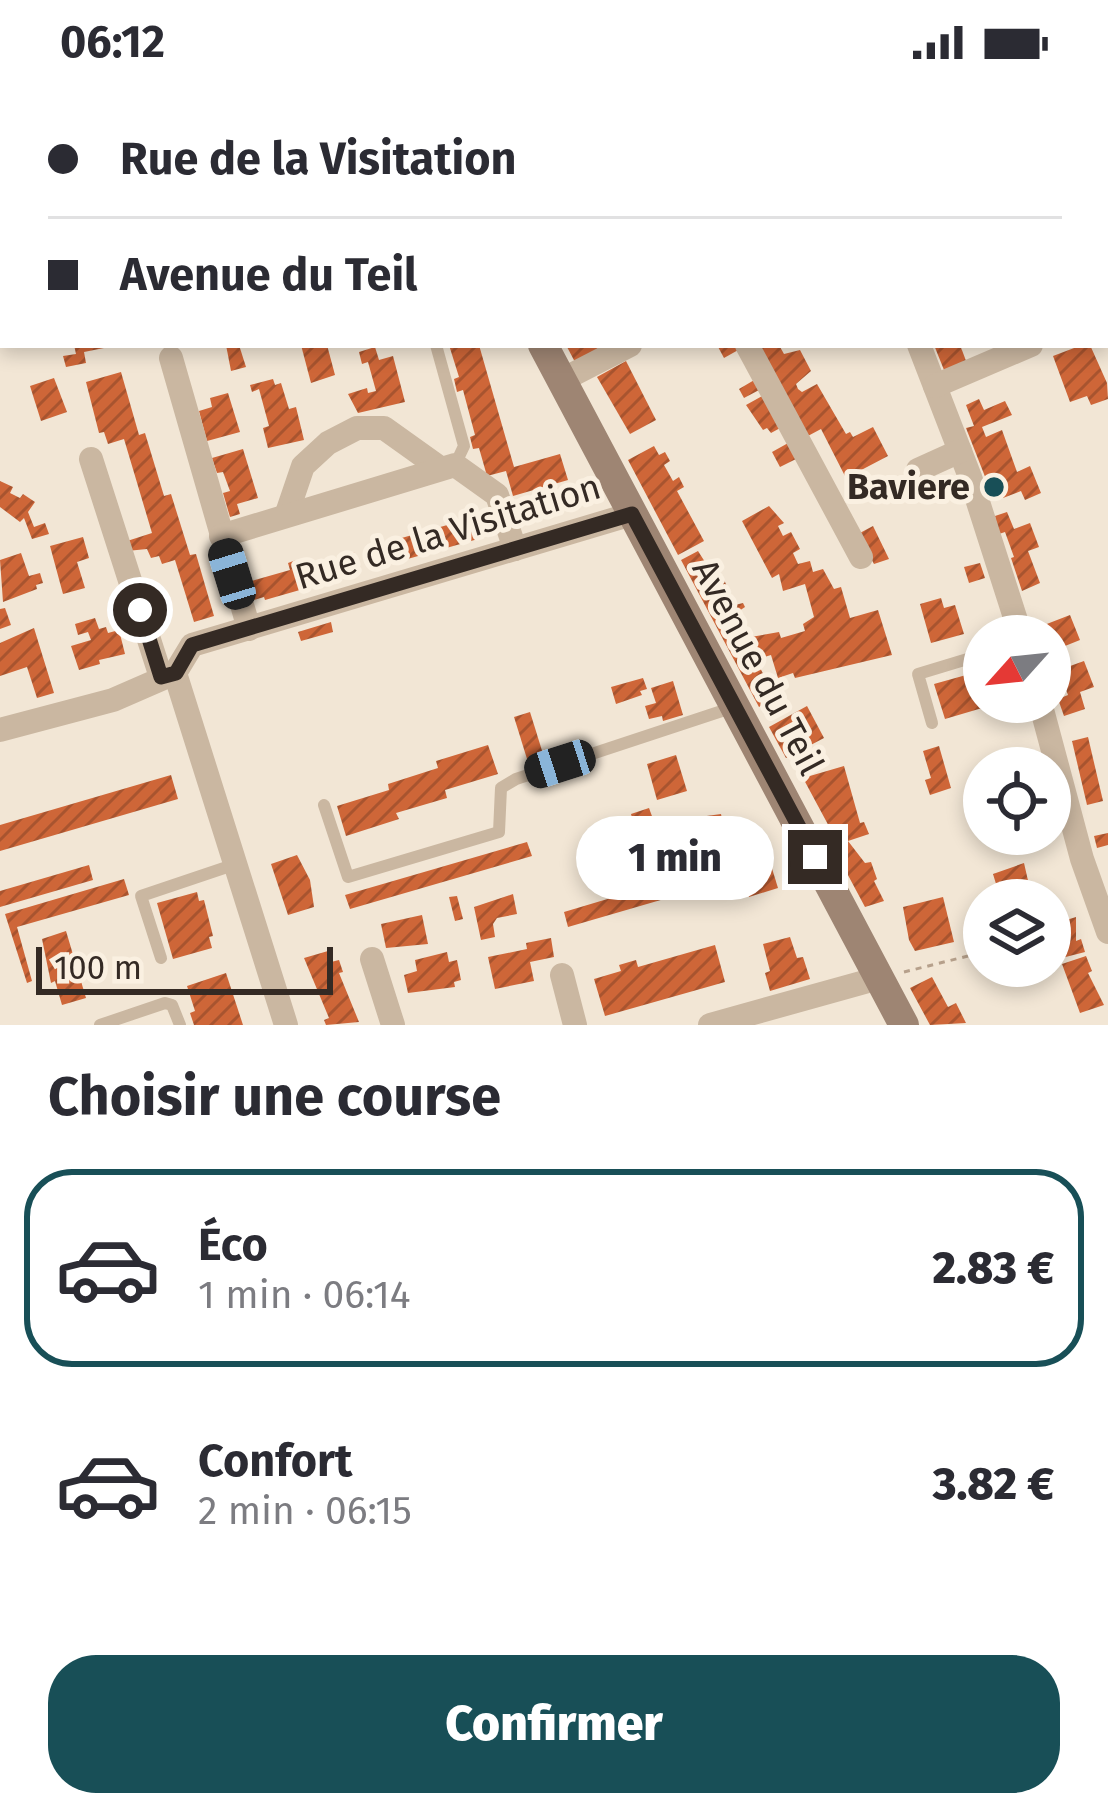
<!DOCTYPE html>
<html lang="fr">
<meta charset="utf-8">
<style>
body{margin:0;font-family:"Fira Sans",sans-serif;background:#f7f7f7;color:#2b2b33;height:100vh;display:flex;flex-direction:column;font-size:45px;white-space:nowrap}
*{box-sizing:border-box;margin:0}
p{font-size:39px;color:#7c7c81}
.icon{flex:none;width:66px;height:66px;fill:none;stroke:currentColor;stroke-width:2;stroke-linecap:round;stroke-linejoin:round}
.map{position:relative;height:941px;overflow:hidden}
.sheet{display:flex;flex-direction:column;background:#fff;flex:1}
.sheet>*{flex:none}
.banner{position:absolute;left:0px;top:0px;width:1110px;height:264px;box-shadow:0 6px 18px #0003;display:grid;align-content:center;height:264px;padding:0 48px;background:#fff}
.needle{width:78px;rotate:243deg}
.controls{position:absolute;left:963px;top:531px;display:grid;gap:24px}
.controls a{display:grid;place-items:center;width:108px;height:108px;border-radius:50%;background:#fff;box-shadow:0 6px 18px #0003;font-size:60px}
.scale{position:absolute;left:36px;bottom:30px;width:297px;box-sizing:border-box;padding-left:12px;border:6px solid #342a24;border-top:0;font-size:33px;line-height:42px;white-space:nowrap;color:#342a24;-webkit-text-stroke:9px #faf0e1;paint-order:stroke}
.end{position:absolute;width:54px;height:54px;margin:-27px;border:15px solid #342a24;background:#fff;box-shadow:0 0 0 6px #fff}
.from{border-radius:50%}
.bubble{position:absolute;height:84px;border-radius:42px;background:#fff;box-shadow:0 6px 18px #0003;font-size:39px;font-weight:800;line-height:84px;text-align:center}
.car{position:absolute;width:36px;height:72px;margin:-36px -18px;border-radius:15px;box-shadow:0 0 9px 3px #0007;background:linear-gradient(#222 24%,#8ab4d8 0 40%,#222 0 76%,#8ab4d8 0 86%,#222 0)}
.banner b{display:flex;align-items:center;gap:42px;height:114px;font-size:45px}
.banner b+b{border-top:3px solid #e1e1e2}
.banner i{width:30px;height:30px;background:#2b2b33}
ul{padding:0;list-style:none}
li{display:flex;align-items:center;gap:36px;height:198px;margin:0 24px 18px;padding:0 24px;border:6px solid transparent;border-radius:48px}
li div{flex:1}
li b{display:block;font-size:45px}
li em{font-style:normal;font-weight:800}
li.on{border-color:#184f57}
li>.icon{width:108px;height:108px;stroke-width:1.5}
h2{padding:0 48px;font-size:54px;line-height:144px}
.primary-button{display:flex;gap:24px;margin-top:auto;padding:24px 48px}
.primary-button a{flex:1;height:138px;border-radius:48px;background:#184f57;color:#fff;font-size:48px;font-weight:800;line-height:138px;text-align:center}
.status{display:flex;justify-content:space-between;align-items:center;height:84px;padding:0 60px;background:#fff;direction:ltr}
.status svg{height:33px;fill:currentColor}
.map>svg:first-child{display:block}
.building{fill:url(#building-hatch)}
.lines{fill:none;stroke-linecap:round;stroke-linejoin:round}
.path{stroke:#b6a08b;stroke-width:3;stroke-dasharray:6 6;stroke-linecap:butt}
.service{stroke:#cab7a1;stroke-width:12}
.minor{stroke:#cab7a1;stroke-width:24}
.secondary{stroke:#9e8573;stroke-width:30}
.route{stroke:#342a24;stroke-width:15}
.poi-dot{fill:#184f57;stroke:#faf0e1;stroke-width:4.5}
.labels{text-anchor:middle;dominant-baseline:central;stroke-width:10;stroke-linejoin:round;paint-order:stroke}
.poi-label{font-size:36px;font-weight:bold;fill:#342a24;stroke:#faf0e1;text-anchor:end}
.street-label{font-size:36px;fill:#342a24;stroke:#faf0e1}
</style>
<div class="status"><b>06:12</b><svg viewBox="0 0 49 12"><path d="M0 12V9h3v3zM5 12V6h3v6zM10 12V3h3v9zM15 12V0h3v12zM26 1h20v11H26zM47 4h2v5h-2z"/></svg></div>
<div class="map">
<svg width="1108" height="941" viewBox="0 0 1108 941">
<defs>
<pattern id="building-hatch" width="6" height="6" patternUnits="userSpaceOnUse" patternTransform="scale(3)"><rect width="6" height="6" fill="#ce6638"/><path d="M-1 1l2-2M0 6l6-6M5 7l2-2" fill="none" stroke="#a8542f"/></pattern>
</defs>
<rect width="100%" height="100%" fill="#f2e6d5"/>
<g class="building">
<polygon points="74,261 109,261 109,263 84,268 86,279 66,283 63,272 76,270"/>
<polygon points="226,261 239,261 246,283 231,287"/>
<polygon points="301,261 327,261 335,291 311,299"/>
<polygon points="449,261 479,261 514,383 560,370 568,396 513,412 506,387 487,392 479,364 473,365 470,353 475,351 463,306 457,308 454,295 459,293"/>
<polygon points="566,261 596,261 599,268 576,280"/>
<polygon points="717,261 738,261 740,265 724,274"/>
<polygon points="757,261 779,261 784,270 800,266 811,287 796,300 798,305 802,308 817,300 846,350 850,348 853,353 873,343 888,372 846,394 821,345 806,353"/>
<polygon points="934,261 960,261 968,282 946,291"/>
<polygon points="1082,261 1090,261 1107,299 1108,315 1091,321 1087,312 1070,318 1053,272"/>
<polygon points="375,263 379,276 393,272 405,318 358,329 348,310 367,304 368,309 376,307 368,278 362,280 359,268"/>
<polygon points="626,277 656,336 630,350 597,293"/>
<polygon points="121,288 139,351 145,349 164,412 171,410 190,471 196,470 214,532 194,538 175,476 162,480 159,472 151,474 147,465 127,467 124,458 152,449 124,355 108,360 104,348 99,349 86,298"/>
<polygon points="54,294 67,328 41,337 30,302"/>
<polygon points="273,295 275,301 281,299 289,325 296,323 304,356 268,364 263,344 269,342 259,305 252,308 250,301"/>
<polygon points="756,295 761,305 744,314 739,305"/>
<polygon points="228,309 240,348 207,357 199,327 212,323 210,314"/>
<polygon points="764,311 782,343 771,349 767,344 763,346 746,321"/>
<polygon points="979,315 984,326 1005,317 1012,331 982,343 986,353 1002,346 1017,388 1030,382 1041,409 1025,416 1021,407 1003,414 999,405 991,408 966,344 974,342 966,321"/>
<polygon points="790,358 798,374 780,383 772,368"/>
<polygon points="654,362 659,371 665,368 670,377 664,381 673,397 679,393 684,403 677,407 704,457 678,471 628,376"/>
<polygon points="243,365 258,414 237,420 240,430 230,433 223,409 230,407 223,388 217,389 212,374"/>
<polygon points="0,397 13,403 10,409 20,414 23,410 35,418 28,428 34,443 45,439 49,450 32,455 24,434 20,438 0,423"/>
<polygon points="769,422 784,439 778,442 783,452 791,448 800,465 793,469 798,480 810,477 813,488 823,485 834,505 841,503 850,534 878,526 892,571 795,594 793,589 778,594 771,571 761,574 756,576 775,613 759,623 681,476 698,467 705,478 697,483 701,489 709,485 714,496 722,491 735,521 743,519 745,523 733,531 745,554 779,548 781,554 805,547 803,540 814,533 805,500 783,507 779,490 772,494 742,437"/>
<polygon points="1007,428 1014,445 1030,439 1039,463 1028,467 1040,499 1022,507 1011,474 1014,473 1005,448 999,450 995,432"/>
<polygon points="479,432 485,453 390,480 384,459"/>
<polygon points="873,442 889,475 874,480 858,450"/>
<polygon points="83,453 89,474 77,478 85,504 63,510 50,462"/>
<polygon points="354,468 359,489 265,516 264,513 254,516 248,498 290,486 288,479 296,476 298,484"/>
<polygon points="21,469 29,492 40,489 43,499 36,501 37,505 3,518 0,476"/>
<polygon points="980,479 985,494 969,499 964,483"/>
<polygon points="941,514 944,524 955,521 964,550 931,559 920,520"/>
<polygon points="5,524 11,541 0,545 0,525"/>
<polygon points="1070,531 1080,556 1050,568 1050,552 1043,552 1039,543"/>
<polygon points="95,534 99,545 106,543 108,549 119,546 125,570 99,576 100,580 79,586 71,562 91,556 88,548 78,551 75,540"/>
<polygon points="331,538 333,548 301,557 298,548"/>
<polygon points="34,544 54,609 37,614 27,583 0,592 0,559"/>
<polygon points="1084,577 1094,603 1080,608 1085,625 1064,632 1058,615 1068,611 1059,586"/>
<polygon points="984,586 984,618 999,619 945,635 934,600"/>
<polygon points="643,594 647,605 640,607 642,611 616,620 611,603"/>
<polygon points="673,597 683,631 663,637 662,632 649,635 645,622 656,619 651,604"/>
<polygon points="807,622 824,654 786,674 769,643"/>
<polygon points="530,628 544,673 528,678 514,633"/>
<polygon points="1088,653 1103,717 1087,721 1072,657"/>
<polygon points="488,661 498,690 445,706 447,714 396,729 399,735 346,752 337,722 389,706 388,700 438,684 436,677"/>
<polygon points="939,662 951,704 930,711 925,696 931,694 923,667"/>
<polygon points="676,671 687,707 657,716 647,680"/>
<polygon points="1041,671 1044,684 1026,684 1024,676"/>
<polygon points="844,682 860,739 864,738 869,750 848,757 865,779 871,778 877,795 874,797 884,817 865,823 826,750 832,748 803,694"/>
<polygon points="171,691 178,715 0,767 0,741"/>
<polygon points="649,724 653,735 634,741 631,730"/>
<polygon points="721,730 722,735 731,733 736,753 728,756 730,761 705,769 707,775 687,781 678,736"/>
<polygon points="1108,749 1108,761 1097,764 1094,752"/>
<polygon points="527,758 532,772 350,825 345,811"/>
<polygon points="297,771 310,796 314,823 288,831 271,780"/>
<polygon points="770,778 778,804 749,813 742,787"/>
<polygon points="1024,779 1032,814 992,816 1000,813 993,790"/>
<polygon points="89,781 93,796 0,823 0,807"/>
<polygon points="691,790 695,806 568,843 564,828"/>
<polygon points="124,795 129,811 17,843 32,897 27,899 5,830"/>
<polygon points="197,808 199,817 204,816 213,852 209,853 212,864 173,875 157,819"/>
<polygon points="513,810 517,830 497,834 493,840 495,853 481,856 474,823"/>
<polygon points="457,812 463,835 455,837 449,813"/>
<polygon points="943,813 954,858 915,867 909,856 903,823"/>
<polygon points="422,831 428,860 386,864 381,840"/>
<polygon points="1076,833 1076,857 1081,855 1085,868 1050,877 1050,841"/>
<polygon points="66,847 86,914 62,921 55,897 51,899 42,855"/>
<polygon points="790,853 797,874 803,873 810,895 770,907 765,889 770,887 763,860"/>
<polygon points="551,854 554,873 530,878 534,897 495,905 488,873 527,865 526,859"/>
<polygon points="715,861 725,898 605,932 594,895 621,887 619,881 636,876 638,883"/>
<polygon points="328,867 331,878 339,876 343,888 339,889 359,938 326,941 324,936 329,934 304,874"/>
<polygon points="447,868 449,878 457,876 461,896 454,898 455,903 408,909 404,891 417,887 415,876"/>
<polygon points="1086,872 1092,887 1088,889 1104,921 1080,929 1062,880"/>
<polygon points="226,889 243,941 194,941 190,929 195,927 187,902"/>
<polygon points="932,893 948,923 956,919 966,939 930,941 910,904"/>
</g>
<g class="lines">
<polyline class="path" points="904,888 984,868"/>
<g class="service">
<polyline points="902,3 915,0"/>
<polyline points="436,261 464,362 455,381"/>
<polyline points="932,639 918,590 984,570"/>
<polyline points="324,721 348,793 499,748 501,704 516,695 734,623"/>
<polyline points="161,874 141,812 236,780"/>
<polyline points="100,941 165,919 172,921 180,941"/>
</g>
<g class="minor">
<polyline points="175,0 176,3"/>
<polyline points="606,0 608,3"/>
<polyline points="816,0 817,3"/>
<polyline points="1011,0 1011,3"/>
<polyline points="234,3 239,0"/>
<polyline points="0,109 3,108"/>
<polyline points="1107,229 1108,229"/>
<polyline points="747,261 861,473"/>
<polyline points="919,261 970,393 1021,552"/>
<polyline points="171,274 249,545"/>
<polyline points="562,296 630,261"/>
<polyline points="935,302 1031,261"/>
<polyline points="91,375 161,593"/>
<polyline points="918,386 960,367"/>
<polyline points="287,429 303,382 328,359 357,344 384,344 440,384"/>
<polyline points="221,452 455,381 497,411 515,465"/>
<polyline points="175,589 286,941"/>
<polyline points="1040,618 1082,775 1108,848"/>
<polyline points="0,646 113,616 175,589 192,561 632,430"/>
<polyline points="372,875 393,941"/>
<polyline points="562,891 575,941"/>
<polyline points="710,941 879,894"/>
</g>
<g class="secondary">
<polyline points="405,0 406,3"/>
<polyline points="543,261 904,941"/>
</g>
</g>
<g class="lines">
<polyline class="route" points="140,526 161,593 176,589 192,561 632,430 815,773"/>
</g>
<circle class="poi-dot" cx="994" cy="403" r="12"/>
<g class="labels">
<g class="poi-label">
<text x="970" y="403">Baviere</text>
</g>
<g class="street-label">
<text transform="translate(448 448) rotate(-17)">Rue de la Visitation</text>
<text transform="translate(758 583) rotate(62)">Avenue du Teil</text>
</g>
</g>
</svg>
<div class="controls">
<a><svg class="needle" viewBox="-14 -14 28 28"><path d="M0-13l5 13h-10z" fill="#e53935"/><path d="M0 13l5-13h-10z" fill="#7c7c81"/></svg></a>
<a><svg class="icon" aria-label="locate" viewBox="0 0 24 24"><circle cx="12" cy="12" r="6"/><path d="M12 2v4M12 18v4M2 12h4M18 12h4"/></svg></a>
<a><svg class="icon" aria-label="layers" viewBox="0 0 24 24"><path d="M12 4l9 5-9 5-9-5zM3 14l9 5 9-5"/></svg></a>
</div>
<div class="scale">100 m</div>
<i class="end from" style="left:140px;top:526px"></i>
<i class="end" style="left:815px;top:773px"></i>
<div class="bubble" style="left:576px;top:732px;width:198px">1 min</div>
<i class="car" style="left:232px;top:490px;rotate:343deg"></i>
<i class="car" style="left:560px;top:680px;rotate:252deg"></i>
<div class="banner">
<b><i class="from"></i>Rue de la Visitation</b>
<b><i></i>Avenue du Teil</b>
</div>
</div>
<section class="sheet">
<h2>Choisir une course</h2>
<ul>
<li class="on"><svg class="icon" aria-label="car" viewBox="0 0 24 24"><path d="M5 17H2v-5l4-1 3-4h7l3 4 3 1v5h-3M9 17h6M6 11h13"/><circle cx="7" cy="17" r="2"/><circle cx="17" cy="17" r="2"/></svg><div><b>Éco</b><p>1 min · 06:14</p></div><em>2.83 €</em></li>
<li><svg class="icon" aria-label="car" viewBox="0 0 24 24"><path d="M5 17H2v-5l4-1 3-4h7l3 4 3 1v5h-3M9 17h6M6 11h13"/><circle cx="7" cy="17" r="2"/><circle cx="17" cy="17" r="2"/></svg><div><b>Confort</b><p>2 min · 06:15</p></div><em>3.82 €</em></li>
</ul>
<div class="primary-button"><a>Confirmer</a></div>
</section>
